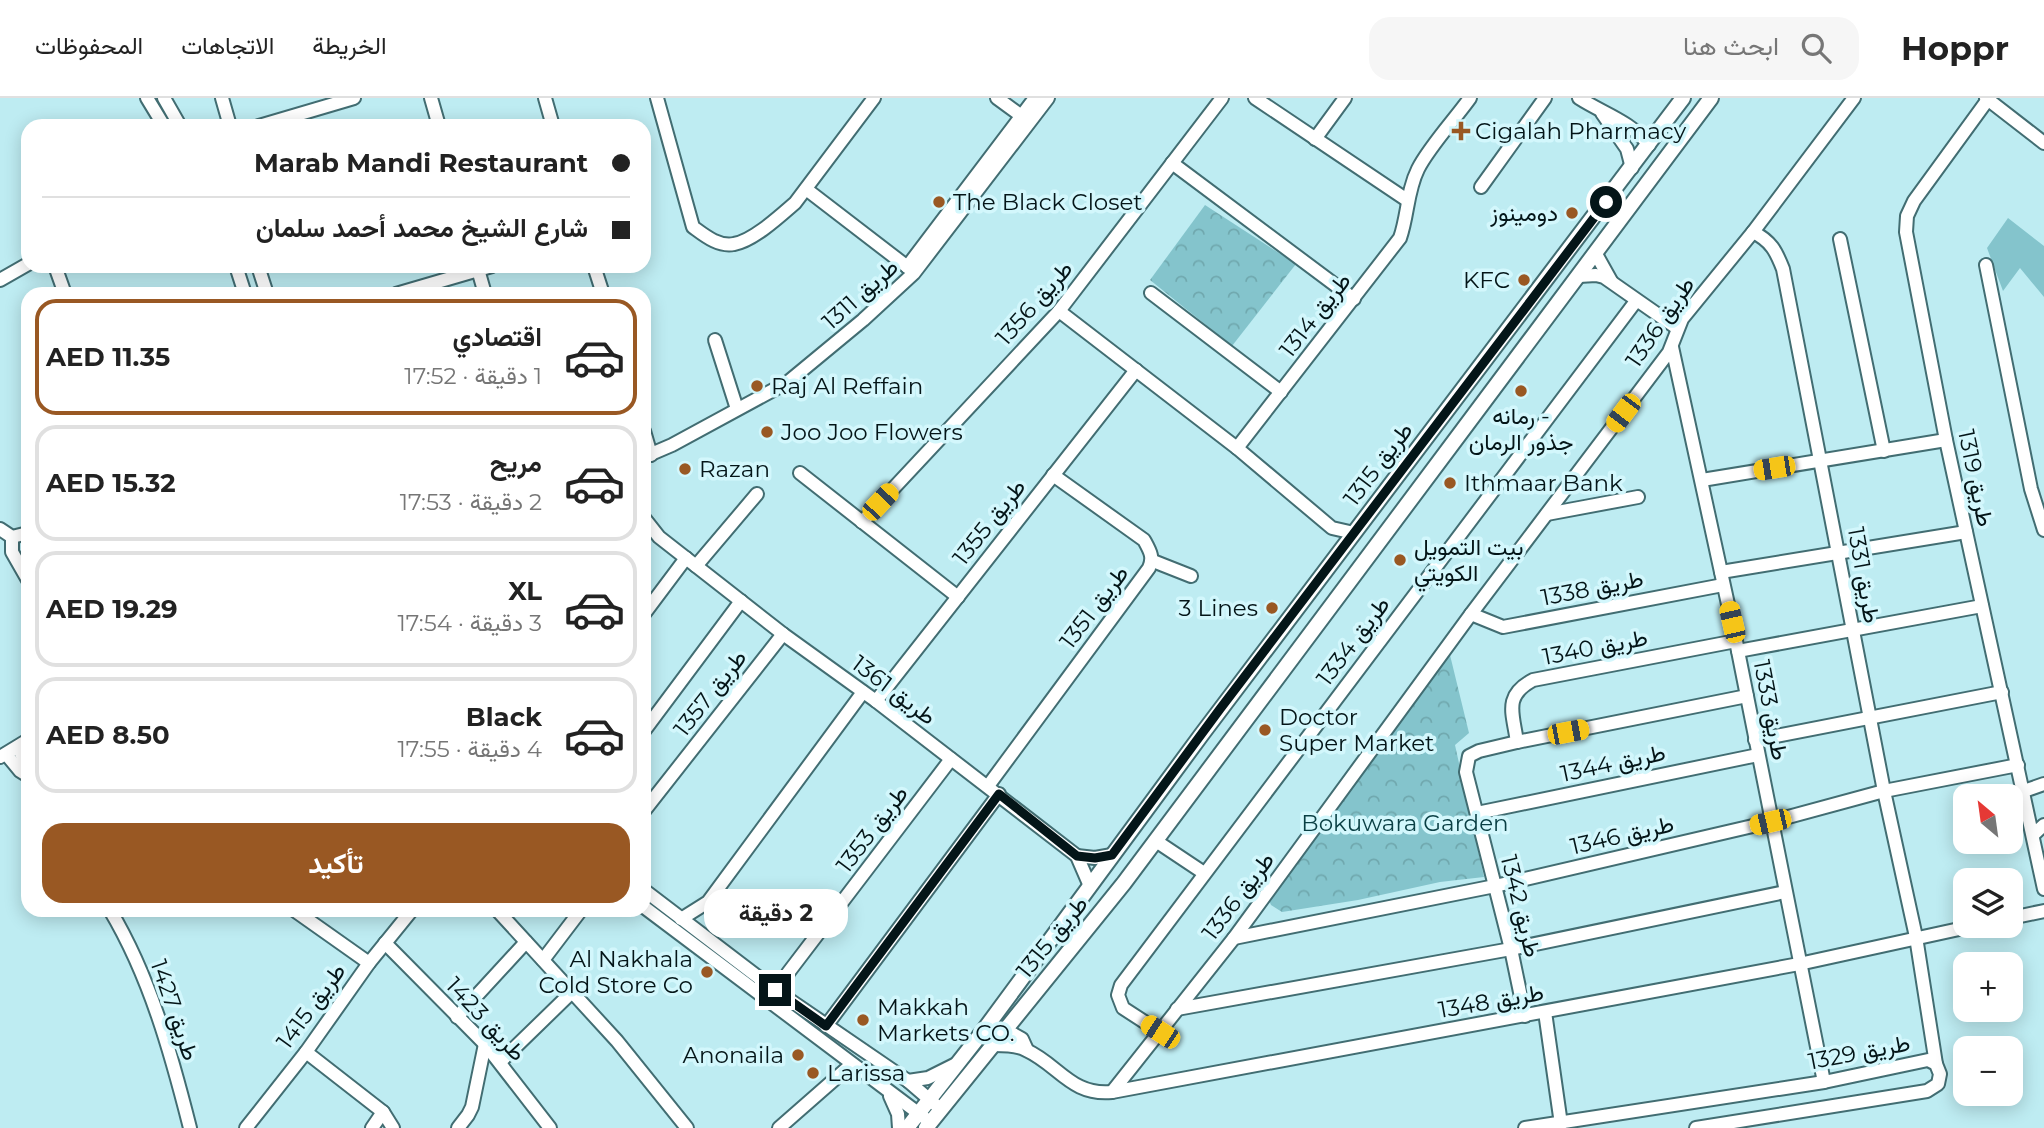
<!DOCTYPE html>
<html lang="ar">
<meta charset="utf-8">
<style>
body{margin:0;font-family:Montserrat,Vazirmatn,sans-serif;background:#f6f6f6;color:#222;direction:rtl;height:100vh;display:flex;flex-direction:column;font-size:26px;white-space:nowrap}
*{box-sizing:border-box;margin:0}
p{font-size:23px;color:#767676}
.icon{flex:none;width:38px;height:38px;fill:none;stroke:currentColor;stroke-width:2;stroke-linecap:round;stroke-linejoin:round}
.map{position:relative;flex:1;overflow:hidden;direction:ltr}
.drawer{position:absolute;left:21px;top:189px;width:630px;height:630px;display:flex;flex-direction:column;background:#fff;border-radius:21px;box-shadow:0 4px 18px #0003;direction:rtl}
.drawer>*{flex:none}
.hud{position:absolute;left:21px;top:21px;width:630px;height:154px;border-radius:21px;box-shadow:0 4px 18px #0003;direction:rtl;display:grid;align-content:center;height:154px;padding:0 21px;background:#fff}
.needle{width:46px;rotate:331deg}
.buttons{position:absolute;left:1953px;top:686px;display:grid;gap:14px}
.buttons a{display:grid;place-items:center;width:70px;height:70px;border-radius:14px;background:#fff;box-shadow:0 4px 18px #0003;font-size:35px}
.end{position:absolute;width:32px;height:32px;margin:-16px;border:9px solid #041518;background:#fff;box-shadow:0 0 0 4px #fff}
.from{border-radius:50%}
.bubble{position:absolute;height:49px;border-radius:21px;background:#fff;box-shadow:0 4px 18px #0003;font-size:23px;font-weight:700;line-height:49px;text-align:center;direction:rtl}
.car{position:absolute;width:21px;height:42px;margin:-21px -10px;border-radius:9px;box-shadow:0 0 5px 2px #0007;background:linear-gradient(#f5c518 24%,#345 0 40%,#f5c518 0 76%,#345 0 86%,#f5c518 0)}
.hud b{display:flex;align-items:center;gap:24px;height:66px;font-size:26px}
.hud b+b{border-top:2px solid #e0e0e0}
.hud i{width:18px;height:18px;background:#222}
ul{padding:12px 0 0;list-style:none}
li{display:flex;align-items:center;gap:21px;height:116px;margin:0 14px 10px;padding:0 7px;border:4px solid #e0e0e0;border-radius:21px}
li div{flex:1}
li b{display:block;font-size:26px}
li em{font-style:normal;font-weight:700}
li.on{border-color:#995823}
li>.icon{width:63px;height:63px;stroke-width:1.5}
.button{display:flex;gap:14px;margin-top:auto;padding:14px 21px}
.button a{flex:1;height:80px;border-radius:21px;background:#995823;color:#fff;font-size:28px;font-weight:700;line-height:80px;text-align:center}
header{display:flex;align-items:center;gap:42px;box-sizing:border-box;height:98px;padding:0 35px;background:#fff;border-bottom:2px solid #e0e0e0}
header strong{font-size:33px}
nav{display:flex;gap:38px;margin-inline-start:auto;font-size:24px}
.search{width:490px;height:63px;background:#f6f6f6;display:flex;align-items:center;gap:18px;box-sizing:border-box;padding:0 24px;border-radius:21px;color:#767676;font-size:26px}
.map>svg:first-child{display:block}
.green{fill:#84c4cc}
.forest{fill:url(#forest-crowns)}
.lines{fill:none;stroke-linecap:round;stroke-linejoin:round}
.minor-casing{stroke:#426d72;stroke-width:16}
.tertiary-casing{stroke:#426d72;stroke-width:18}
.minor{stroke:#fff;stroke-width:12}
.tertiary{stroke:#fff;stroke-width:14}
.route{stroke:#041518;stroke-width:9}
.poi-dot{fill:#995823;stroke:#d3f7fc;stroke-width:2.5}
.labels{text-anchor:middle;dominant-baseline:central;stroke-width:7;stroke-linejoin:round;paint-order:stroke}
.poi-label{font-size:23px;fill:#041518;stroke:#d3f7fc;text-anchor:start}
.street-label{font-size:23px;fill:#041518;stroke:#d3f7fc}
.park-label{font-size:23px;fill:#0a3f44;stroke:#d3f7fc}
</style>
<header>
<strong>Hoppr</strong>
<div class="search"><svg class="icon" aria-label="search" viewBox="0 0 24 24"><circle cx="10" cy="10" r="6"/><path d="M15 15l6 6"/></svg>ابحث هنا</div>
<nav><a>الخريطة</a><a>الاتجاهات</a><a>المحفوظات</a></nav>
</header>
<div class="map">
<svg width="2044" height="1030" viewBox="0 0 2044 1030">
<defs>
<pattern id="forest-crowns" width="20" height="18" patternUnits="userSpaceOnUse" patternTransform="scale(1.75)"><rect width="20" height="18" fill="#84c4cc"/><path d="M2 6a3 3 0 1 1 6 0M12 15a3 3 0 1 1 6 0" fill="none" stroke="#70a8ae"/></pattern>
</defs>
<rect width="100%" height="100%" fill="#beecf2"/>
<polygon class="green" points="2008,120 2044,148 2044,199 2020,170 2003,193 1987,150"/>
<g class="forest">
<polygon points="1205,107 1296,166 1232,248 1150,182"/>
<polygon points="1450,557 1469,635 1455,647 1484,779 1440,784 1358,802 1282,814 1271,807 1268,800 1274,791"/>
</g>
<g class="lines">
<g class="minor-casing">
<g id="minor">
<polyline points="147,0 164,28"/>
<polyline points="164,0 180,28"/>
<polyline points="222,0 230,28"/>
<polyline points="431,0 439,28"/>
<polyline points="545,0 553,28"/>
<path d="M657,0L693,129C704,137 718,149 734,146C753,143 780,118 795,105L874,0"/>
<polyline points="997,0 1027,22"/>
<polyline points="1255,0 1407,102"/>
<path d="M1579,0C1604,16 1630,23 1649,47"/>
<polyline points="1986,0 2044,45"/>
<polyline points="1989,0 1914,103 1907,118 1906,134 1946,342 2044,791"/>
<polyline points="1602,15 1627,51 1632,70"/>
<polyline points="259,28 354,0"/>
<polyline points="1315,41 1345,0"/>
<polyline points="1172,65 1354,201"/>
<polyline points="1481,89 1545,0"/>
<polyline points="806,91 914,174"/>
<path d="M1753,134C1771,143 1776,153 1783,171L1884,693L1916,839L1936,966"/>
<polyline points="1840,141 1884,353"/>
<polyline points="1596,156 1611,183"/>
<polyline points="1986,167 2031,391 2044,432"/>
<polyline points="55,168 65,196"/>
<polyline points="236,168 245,196"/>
<polyline points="258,168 267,196"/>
<polyline points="477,168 485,196"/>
<polyline points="594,168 603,196"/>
<polyline points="907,169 1035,0"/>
<polyline points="1579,178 1596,177 1604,179 1677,230"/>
<polyline points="0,182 28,166"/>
<polyline points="1151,195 1281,294"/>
<polyline points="396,196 492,168"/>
<polyline points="1059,213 1237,350 1332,430 1354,435"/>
<polyline points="715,242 737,311"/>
<polyline points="1672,249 1736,543 1824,984"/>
<polyline points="644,333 651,357"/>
<path d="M1237,350L1400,140C1408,117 1407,93 1418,71C1429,49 1455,21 1470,0"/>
<polyline points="644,359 672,347 788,284 863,222 914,175 1048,0"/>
<polyline points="800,375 958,499"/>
<polyline points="1702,382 1946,342"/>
<polyline points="1547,416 1638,399"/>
<polyline points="644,420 659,439 783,536 876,603 1077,758 1090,788"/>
<polyline points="862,424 1059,213 1222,0"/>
<polyline points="0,431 12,439 28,435"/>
<polyline points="12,439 12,454 28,482"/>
<polyline points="1153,463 1191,478"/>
<polyline points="696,468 757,396"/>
<polyline points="1721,474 1966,434"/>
<polyline points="644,516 686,460"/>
<polyline points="1471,516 1503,529 1723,487"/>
<polyline points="1738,553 1982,508"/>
<polyline points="876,603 1136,272"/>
<polyline points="644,633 741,503"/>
<polyline points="1755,642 2002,594"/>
<path d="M1517,644C1513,615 1503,598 1533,582L1736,543"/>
<polyline points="18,649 28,671"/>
<polyline points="6,656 20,673 28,678"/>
<polyline points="0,659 28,642"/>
<path d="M988,688L1149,470C1154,459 1150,453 1144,442L1053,377"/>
<polyline points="2024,693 2044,686"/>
<polyline points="644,713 783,536"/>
<polyline points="1477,715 1758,657"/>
<polyline points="2033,737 2044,727"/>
<polyline points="1156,743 1204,775"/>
<polyline points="1077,758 1095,760 1112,757"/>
<polyline points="644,792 775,892 908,983 937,1008"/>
<polyline points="644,809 926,1021"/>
<path d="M110,812C150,879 171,955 190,1030"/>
<polyline points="294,812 369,865"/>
<polyline points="497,812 617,943 687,1030"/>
<polyline points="2011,820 2044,813"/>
<polyline points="681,821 708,804 863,594"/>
<polyline points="1234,840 1495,788 1770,724 1884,693 2018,667"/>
<polyline points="385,845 485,946 550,1030"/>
<polyline points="543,862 581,812"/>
<polyline points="782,896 788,875 951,661"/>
<polyline points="1177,911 1511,851 1785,794"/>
<polyline points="1545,914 1561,1026"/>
<polyline points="1525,918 1511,851 1466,674 1469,658 1479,653 1517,644 1747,598"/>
<polyline points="457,919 526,844"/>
<polyline points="826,928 999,696"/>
<polyline points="1006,932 1022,941 1027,952"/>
<polyline points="1160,934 1123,910 1118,897 1121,887 1636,203"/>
<path d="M994,947C1004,947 1017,947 1026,952C1059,967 1071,998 1112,994L1799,866L1973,828"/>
<polyline points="306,954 383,1014 393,1030"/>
<polyline points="500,964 573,893"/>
<polyline points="908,983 928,980 954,967"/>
<polyline points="1112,994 1234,840 1471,516 1669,254 1682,221 1753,134 1854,0"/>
<polyline points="890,998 898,1016 899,1030"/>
<polyline points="246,1030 306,954 369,865 412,812"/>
<polyline points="372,1030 383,1014"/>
<polyline points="458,1030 468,1017 472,1009 485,946"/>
<polyline points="779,1030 852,966"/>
<polyline points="1525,1030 1824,984 1928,962 1936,966 1940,976 1938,986 1927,993 1696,1030"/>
</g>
</g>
<g class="tertiary-casing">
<g id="tertiary">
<polyline points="907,1030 984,932 1202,636 1683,0"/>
<polyline points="926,1030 1124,785 1711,0"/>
</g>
</g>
<use href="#minor" class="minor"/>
<use href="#tertiary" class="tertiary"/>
</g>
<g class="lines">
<polyline class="route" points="775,892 826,928 999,696 1077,758 1095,760 1112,757 1220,611 1606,104"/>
</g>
<g class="poi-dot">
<path d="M1457.5 22.5h7v7h7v7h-7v7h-7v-7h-7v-7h7z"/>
<circle cx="939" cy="104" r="7"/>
<circle cx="1572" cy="115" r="7"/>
<circle cx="1524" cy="182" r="7"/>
<circle cx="757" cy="288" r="7"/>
<circle cx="1521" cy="293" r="7"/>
<circle cx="767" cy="334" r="7"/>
<circle cx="685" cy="371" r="7"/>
<circle cx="1450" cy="385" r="7"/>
<circle cx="1400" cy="462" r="7"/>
<circle cx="1272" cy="510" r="7"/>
<circle cx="1265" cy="632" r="7"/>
<circle cx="707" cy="874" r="7"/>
<circle cx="863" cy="922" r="7"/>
<circle cx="798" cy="957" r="7"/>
<circle cx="813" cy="975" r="7"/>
</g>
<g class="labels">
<g class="poi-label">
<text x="1475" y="33">Cigalah Pharmacy</text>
<text x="953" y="104">The Black Closet</text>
<text x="1558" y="115" text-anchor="end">دومينوز</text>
<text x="1510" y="182" text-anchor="end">KFC</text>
<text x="771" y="288">Raj Al Reffain</text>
<text x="1521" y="318" text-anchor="middle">رمانه -<tspan x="1521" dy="26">جذور الرمان</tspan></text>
<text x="781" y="334">Joo Joo Flowers</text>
<text x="699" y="371">Razan</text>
<text x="1464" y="385">Ithmaar Bank</text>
<text x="1414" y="449">بيت التمويل<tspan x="1414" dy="26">الكويتي</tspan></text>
<text x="1258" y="510" text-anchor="end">3 Lines</text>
<text x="1279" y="619">Doctor<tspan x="1279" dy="26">Super Market</tspan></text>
<text x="693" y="861" text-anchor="end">Al Nakhala<tspan x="693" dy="26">Cold Store Co</tspan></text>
<text x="877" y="909">Makkah<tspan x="877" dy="26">Markets CO.</tspan></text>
<text x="784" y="957" text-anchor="end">Anonaila</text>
<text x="827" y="975">Larissa</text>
</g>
<g class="street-label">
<text transform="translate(860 196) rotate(-42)">طريق 1311</text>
<text transform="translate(1034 205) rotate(-49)">طريق 1356</text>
<text transform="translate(1315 217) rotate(-52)">طريق 1314</text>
<text transform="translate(1660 224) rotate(-56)">طريق 1336</text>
<text transform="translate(1378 366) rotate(-53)">طريق 1315</text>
<text transform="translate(1976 380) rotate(78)">طريق 1319</text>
<text transform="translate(989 424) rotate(-52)">طريق 1355</text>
<text transform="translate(1864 477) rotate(80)">طريق 1331</text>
<text transform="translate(1592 490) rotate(-11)">طريق 1338</text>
<text transform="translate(1094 509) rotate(-53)">طريق 1351</text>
<text transform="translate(1353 543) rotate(-53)">طريق 1334</text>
<text transform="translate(1595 549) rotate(-11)">طريق 1340</text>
<text transform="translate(894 592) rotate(37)">طريق 1361</text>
<text transform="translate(710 595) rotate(-52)">طريق 1357</text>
<text transform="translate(1771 612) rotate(79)">طريق 1333</text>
<text transform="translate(1613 665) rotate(-12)">طريق 1344</text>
<text transform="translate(872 731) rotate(-53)">طريق 1353</text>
<text transform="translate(1622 737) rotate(-13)">طريق 1346</text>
<text transform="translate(1238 798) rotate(-53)">طريق 1336</text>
<text transform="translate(1521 808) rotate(76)">طريق 1342</text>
<text transform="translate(1052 839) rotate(-51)">طريق 1315</text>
<text transform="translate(1491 903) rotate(-10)">طريق 1348</text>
<text transform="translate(311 908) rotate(-54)">طريق 1415</text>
<text transform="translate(175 912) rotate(71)">طريق 1427</text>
<text transform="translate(486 921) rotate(47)">طريق 1423</text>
<text transform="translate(1859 954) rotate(-11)">طريق 1329</text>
</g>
<g class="park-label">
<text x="1405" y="725">Bokuwara Garden</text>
</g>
</g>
</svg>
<div class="buttons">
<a><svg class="needle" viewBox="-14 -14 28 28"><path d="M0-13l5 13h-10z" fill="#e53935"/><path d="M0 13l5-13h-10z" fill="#767676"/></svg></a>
<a><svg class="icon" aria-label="layers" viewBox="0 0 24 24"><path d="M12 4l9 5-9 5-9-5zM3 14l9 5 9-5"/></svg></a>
<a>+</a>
<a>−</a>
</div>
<i class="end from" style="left:1606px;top:104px"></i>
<i class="end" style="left:775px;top:892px"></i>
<div class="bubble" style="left:704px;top:791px;width:144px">2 دقيقة</div>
<i class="car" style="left:1623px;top:315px;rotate:217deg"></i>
<i class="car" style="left:1774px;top:370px;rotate:261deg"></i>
<i class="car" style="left:880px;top:404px;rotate:43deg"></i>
<i class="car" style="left:1732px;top:524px;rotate:347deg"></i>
<i class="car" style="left:1568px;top:634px;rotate:79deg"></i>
<i class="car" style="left:1770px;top:724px;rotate:257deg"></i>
<i class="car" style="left:1160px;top:934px;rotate:303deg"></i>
<div class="hud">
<b><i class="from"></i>Marab Mandi Restaurant</b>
<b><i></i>شارع الشيخ محمد أحمد سلمان</b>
</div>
<section class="drawer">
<ul>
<li class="on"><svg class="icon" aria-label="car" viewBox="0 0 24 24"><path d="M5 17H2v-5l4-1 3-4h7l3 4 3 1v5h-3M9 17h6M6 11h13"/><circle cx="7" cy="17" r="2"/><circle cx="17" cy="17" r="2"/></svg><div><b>اقتصادي</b><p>1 دقيقة · 17:52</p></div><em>AED 11.35</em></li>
<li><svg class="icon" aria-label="car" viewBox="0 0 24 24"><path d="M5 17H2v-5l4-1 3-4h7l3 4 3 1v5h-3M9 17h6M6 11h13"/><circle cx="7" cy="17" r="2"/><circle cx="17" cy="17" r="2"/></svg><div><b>مريح</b><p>2 دقيقة · 17:53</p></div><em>AED 15.32</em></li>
<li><svg class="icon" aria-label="car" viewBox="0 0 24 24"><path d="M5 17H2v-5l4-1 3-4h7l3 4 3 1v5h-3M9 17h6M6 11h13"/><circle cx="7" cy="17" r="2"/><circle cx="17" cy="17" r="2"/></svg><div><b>XL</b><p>3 دقيقة · 17:54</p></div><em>AED 19.29</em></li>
<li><svg class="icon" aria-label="car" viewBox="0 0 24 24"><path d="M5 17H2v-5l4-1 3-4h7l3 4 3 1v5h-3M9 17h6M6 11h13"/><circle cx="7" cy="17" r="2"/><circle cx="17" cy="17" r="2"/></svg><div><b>Black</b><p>4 دقيقة · 17:55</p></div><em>AED 8.50</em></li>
</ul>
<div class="button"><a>تأكيد</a></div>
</section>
</div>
